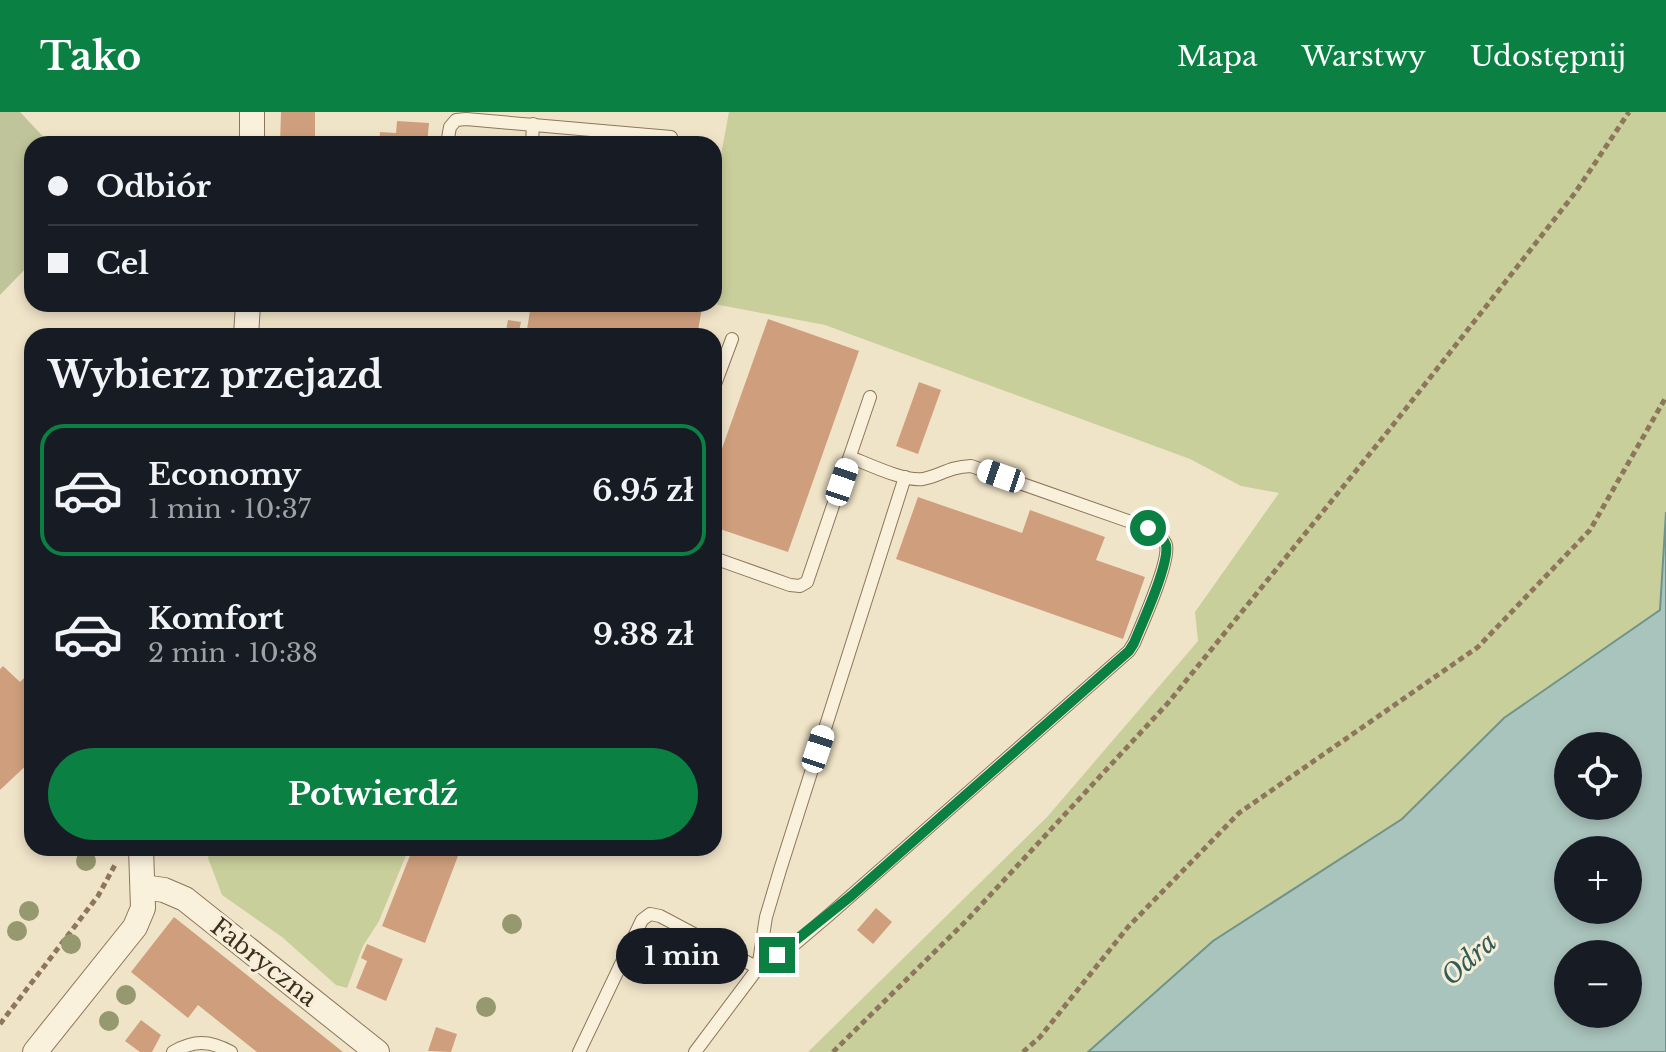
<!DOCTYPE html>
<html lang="pl">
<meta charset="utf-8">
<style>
body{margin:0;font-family:"Libre Baskerville",serif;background:#242831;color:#f1f3f6;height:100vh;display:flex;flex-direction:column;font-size:30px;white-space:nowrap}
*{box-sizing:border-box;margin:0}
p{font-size:26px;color:#9ea1a6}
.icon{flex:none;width:44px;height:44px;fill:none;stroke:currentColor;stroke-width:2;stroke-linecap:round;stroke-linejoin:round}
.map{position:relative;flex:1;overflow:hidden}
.drawer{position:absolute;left:24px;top:216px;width:698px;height:528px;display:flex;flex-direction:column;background:#171b24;border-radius:24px;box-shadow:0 4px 12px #0003}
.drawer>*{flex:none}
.top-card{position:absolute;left:24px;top:24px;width:698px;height:176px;border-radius:24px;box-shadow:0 4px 12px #0003;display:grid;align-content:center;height:176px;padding:0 24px;background:#171b24}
.fabs{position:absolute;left:1554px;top:620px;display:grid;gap:16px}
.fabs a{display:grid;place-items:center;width:88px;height:88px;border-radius:50%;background:#171b24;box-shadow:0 4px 12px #0003;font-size:40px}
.end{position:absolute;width:36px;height:36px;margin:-18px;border:10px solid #0b8043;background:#fff;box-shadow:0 0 0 4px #fff}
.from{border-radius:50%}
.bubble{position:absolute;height:56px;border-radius:28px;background:#171b24;box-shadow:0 4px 12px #0003;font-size:26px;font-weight:700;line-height:56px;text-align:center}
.car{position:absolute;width:24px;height:48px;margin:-24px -12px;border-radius:10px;box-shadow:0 0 6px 2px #0007;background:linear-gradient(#fff 24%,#345 0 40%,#fff 0 76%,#345 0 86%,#fff 0)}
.top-card b{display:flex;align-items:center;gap:28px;height:76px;font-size:30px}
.top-card b+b{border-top:2px solid #363941}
.top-card i{width:20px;height:20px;background:#f1f3f6}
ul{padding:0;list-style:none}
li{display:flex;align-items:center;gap:24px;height:132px;margin:0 16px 12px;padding:0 8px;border:4px solid transparent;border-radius:24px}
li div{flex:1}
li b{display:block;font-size:30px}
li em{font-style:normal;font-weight:700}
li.active{border-color:#0b8043}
li>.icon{width:72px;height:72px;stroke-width:1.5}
h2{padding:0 24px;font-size:36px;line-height:96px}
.button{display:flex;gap:16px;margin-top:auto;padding:16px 24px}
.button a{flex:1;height:92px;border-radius:48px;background:#0b8043;color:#fff;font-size:32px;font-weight:700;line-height:92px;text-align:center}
header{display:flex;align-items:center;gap:48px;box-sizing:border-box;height:112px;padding:0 40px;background:#0b8043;color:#fff}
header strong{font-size:38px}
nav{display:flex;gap:44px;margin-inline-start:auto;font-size:28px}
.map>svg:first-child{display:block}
.green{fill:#c9cf9b}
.cemetery{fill:#bfc49a}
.water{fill:#a9c4bc;stroke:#6f938a;stroke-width:2;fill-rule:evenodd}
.building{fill:#cf9f7d}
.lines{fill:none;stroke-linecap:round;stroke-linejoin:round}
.lane-casing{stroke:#8d765c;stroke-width:14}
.street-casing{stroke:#8d765c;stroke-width:26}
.path{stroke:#8d765c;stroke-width:5;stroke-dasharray:6 4;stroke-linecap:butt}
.lane{stroke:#faf1dc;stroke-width:12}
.street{stroke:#faf1dc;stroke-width:24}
.tree{fill:#96986f}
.route{stroke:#0b8043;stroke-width:10}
.labels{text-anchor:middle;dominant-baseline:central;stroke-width:6;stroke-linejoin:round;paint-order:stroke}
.street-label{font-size:24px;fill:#3d2e20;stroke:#f7eed8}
.water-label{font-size:26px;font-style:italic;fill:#2f5d5a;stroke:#f7eed8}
</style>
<header>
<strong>Tako</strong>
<nav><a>Mapa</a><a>Warstwy</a><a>Udostępnij</a></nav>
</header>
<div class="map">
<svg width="1666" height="940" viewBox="0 0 1666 940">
<rect width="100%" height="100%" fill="#f0e4c8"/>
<g class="green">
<polygon points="729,0 1666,0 1666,400 1660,498 1504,606 1402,707 1213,829 1088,940 808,940 1048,704 1198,529 1195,500 1279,381 1241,374 1190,347 825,213 714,192 714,80"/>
<polygon points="211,736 409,736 379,809 363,834 347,876 336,873 282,825 222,783 208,746"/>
</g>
<polygon class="cemetery" points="0,0 20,0 50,32 32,32 32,150 0,183"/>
<path class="water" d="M1666,400V940H1088L1213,829L1402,707L1504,606L1660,498ZM1568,634H1628V694H1568ZM1568,738H1628V798H1568ZM1568,842H1628V902H1568Z"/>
<g class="building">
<polygon points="281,0 315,0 315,32 280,32"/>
<polygon points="397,9 429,11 427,32 379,32 380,20 396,21"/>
<polygon points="555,25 600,30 600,32 554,32"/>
<polygon points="531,192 675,192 702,196 697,224 526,224"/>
<polygon points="768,207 859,239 788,440 714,415 714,359"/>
<polygon points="508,208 521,210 518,224 505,224"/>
<polygon points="919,270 941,278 918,342 896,334"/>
<polygon points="918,385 1022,421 1030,398 1105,425 1096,448 1145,465 1123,527 896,447"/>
<polygon points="3,554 20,570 32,558 32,648 0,678 0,557"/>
<polygon points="413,736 461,736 425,831 382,814"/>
<polygon points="876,796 892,810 873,832 857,818"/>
<polygon points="174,805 232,851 343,940 257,940 198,893 188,906 131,860"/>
<polygon points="367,832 403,847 386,889 356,876 367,849 361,846"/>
<polygon points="141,908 161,923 152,940 140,940 125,929"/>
<polygon points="436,915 457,922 451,940 428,939"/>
</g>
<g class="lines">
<g class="lane-casing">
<g id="lane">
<polyline points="447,32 450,15 456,8 466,7 671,25"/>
<polyline points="532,32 533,12"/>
<polyline points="714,275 732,227"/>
<polyline points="714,446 790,473 800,474 807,470 870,285"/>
<path d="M173,940C194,928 209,928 231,940"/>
<polyline points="579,940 642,808 650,802 660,804 758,856 766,805 780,758 905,365"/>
<path d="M695,940L758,856L796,831L829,803L1129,539L1134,531C1142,512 1170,450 1166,433C1163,424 1155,421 1148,416L971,354C948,355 942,363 923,367C905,370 868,352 850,345"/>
</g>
</g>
<g class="street-casing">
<g id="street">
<polyline points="252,0 252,32"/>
<polyline points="246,224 248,192"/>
<polyline points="143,775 164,778 185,787 377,940"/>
<polyline points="35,940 135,815 143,796 141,736"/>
</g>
</g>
<g class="path">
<polyline points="0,912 98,784 116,751"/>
<polyline points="833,940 968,807 1168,591 1389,318 1517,155 1575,81 1629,0"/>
<polyline points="1023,940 1040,925 1128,815 1239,701 1478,535 1590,418 1666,285"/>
</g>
<use href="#lane" class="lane"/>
<use href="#street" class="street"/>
</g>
<g class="tree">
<circle cx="86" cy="749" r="10"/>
<circle cx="29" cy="799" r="10"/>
<circle cx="512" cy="812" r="10"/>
<circle cx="17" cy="819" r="10"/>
<circle cx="71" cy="832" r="10"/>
<circle cx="126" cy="883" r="10"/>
<circle cx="486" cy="895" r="10"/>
<circle cx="109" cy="909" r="10"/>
</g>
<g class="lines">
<path class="route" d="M777,843L851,784L1129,539L1134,531C1142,511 1170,451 1166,433C1163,424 1155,421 1148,416"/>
</g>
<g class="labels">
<g class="street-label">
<text transform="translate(264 850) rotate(38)">Fabryczna</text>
</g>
<g class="water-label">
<text transform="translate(1469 847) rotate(-42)">Odra</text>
</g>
</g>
</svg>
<div class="fabs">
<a><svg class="icon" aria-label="locate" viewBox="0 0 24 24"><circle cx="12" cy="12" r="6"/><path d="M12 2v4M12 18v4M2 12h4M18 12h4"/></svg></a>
<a>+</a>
<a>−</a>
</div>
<i class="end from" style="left:1148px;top:416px"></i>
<i class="end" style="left:777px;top:843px"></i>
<div class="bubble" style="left:616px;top:816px;width:132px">1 min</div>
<i class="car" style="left:1001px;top:364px;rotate:289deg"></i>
<i class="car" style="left:842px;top:370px;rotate:19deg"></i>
<i class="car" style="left:818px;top:637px;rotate:18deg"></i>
<div class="top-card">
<b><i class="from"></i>Odbiór</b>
<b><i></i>Cel</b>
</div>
<section class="drawer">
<h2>Wybierz przejazd</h2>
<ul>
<li class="active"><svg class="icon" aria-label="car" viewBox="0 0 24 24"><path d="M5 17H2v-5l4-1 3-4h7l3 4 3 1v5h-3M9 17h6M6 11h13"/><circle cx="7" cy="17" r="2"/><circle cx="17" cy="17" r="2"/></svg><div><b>Economy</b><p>1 min · 10:37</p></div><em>6.95 zł</em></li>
<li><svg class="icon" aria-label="car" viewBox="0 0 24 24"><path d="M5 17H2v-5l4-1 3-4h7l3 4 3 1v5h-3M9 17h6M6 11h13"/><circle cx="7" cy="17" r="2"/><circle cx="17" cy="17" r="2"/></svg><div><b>Komfort</b><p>2 min · 10:38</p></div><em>9.38 zł</em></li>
</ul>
<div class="button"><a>Potwierdź</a></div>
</section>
</div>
